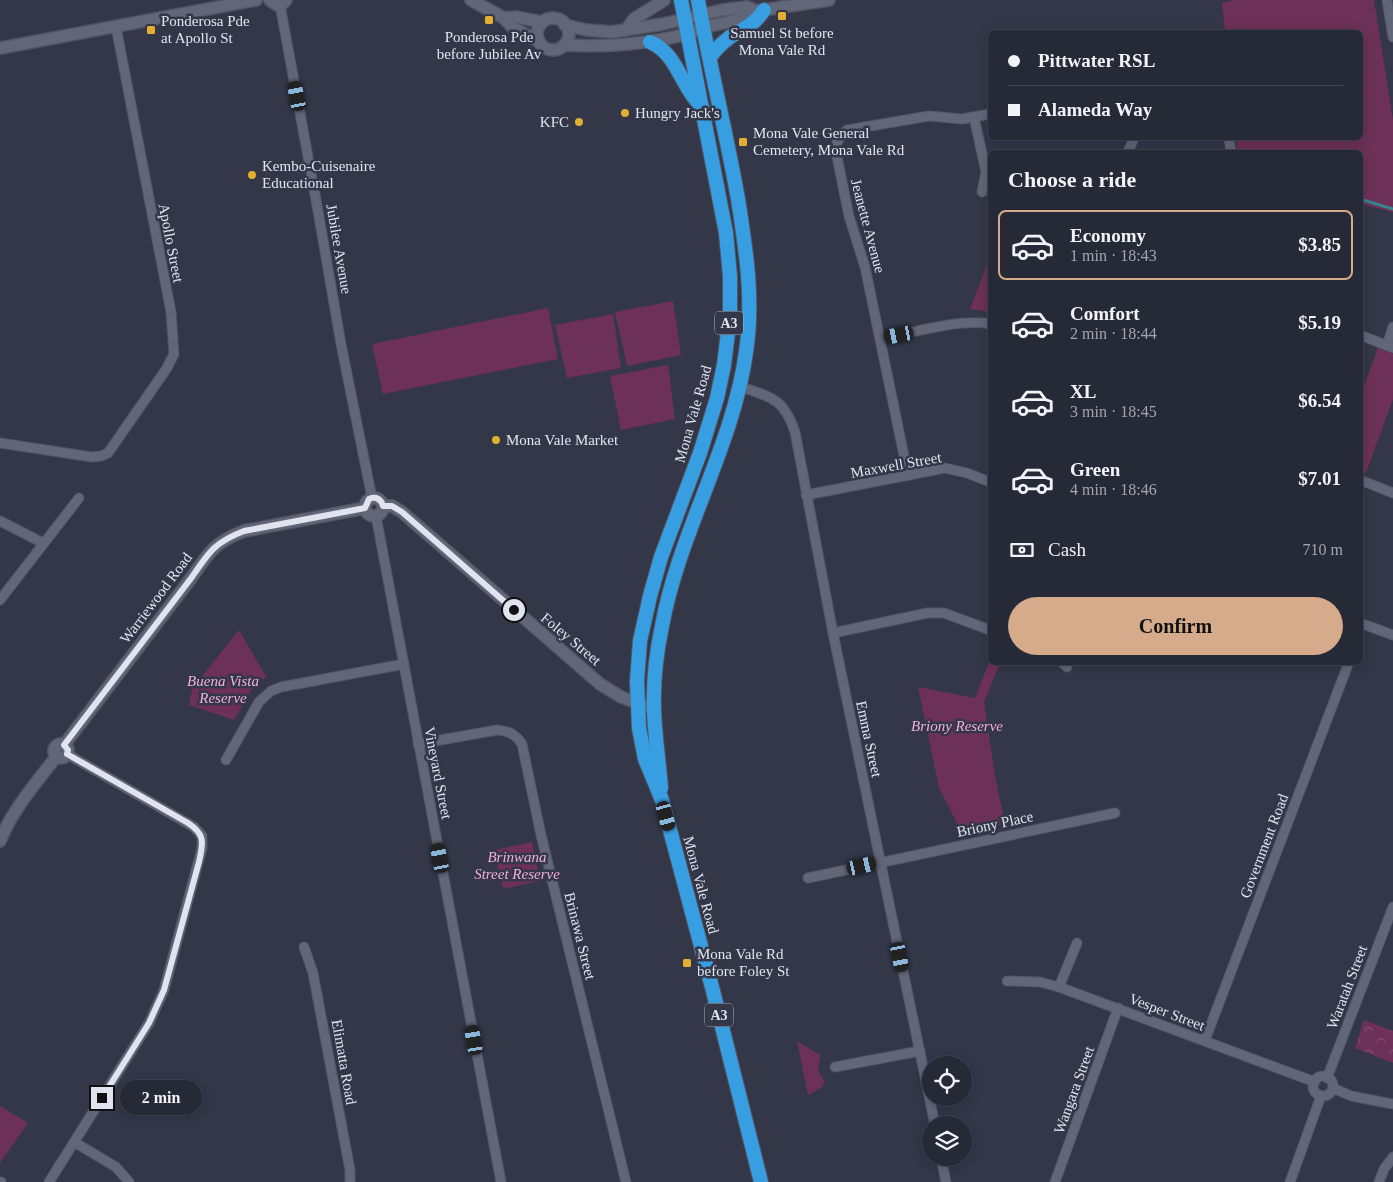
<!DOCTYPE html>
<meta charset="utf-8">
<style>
body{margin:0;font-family:"Times New Roman",serif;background:#323542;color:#f1f3f6;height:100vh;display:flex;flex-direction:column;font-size:19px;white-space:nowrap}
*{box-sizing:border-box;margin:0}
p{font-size:16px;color:#a4a6ad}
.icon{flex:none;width:28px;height:28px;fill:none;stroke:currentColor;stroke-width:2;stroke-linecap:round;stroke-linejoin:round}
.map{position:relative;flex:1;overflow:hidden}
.sheet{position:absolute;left:988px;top:150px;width:375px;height:515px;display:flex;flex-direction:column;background:#262936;border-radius:8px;box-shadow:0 2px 12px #0003,0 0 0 1px #424551}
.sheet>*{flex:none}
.guide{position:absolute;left:988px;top:30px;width:375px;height:110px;border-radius:8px;box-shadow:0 2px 12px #0003,0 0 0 1px #424551;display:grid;align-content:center;height:110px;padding:0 20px;background:#262936}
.buttons{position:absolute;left:922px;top:1056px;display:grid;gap:10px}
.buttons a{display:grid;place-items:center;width:50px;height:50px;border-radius:50%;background:#262936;box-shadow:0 2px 12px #0003,0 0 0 1px #424551;font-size:25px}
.end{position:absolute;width:22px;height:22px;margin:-11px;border:6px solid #e1e3ef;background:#111;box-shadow:0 0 0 2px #111}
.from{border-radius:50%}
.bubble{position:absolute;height:35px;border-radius:18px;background:#262936;box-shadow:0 2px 12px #0003,0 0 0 1px #424551;font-size:16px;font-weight:700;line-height:35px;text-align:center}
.car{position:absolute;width:15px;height:30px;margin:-15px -8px;border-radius:6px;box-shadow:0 0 4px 1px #0007;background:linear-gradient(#222 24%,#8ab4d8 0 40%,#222 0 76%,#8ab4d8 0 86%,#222 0)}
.guide b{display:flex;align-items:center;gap:18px;height:48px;font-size:19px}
.guide b+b{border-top:1px solid #424551}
.guide i{width:12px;height:12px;background:#f1f3f6}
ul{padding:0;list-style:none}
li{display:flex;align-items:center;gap:15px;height:70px;margin:0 10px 8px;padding:0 10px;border:2px solid transparent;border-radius:8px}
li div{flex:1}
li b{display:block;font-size:19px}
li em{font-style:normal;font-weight:700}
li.current{border-color:#d6ab8b}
li>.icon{width:45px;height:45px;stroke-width:1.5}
h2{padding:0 20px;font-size:22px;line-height:60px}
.pay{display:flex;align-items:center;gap:12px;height:55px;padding:0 20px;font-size:19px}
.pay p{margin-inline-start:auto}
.button{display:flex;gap:10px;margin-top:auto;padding:10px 20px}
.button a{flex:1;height:58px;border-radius:30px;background:#d6ab8b;color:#111;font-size:20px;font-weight:700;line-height:58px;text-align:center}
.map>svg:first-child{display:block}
.forest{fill:url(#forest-crowns)}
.park{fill:#6d3157}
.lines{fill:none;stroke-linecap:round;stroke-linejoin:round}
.stream{stroke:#358490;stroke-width:3}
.minor-casing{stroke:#525564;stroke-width:11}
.tertiary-casing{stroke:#525564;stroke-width:14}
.trunk-casing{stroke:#525564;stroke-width:16}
.minor{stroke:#626679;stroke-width:9}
.tertiary{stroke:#626679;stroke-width:11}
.trunk{stroke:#389ee2;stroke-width:14}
.route{stroke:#e1e3ef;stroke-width:6}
.poi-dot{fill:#e2af34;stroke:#333748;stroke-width:2}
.labels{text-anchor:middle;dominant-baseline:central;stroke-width:5;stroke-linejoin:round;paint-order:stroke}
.shield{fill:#333748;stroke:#adafbd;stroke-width:1}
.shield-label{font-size:14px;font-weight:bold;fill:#e1e3ef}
.poi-label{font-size:15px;fill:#e1e3ef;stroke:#333748;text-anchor:start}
.street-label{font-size:15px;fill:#e1e3ef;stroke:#333748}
.park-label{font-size:15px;font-style:italic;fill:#f4afd7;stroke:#333748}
</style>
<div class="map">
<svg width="1393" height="1182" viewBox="0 0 1393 1182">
<defs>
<pattern id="forest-crowns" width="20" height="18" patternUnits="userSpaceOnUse" patternTransform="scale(1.25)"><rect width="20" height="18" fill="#6d3157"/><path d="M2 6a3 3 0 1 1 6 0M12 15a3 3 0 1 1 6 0" fill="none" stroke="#824f6f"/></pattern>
</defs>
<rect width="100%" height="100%" fill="#333748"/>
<polygon class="forest" points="1364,1020 1393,1031 1393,1063 1355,1048"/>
<g class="park">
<polygon points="1234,0 1374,0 1393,120 1393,212 1360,204 1360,152 1237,152 1236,138 1360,138 1360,32 1225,32 1222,3"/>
<polygon points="990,257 990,312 970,309"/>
<polygon points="673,301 681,355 627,366 615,312"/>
<polygon points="548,308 558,359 383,394 372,344"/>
<polygon points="613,314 621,368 567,378 555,325"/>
<polygon points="1378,348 1393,354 1393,399 1366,473 1360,471 1360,397"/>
<polygon points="668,365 675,419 621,430 610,376"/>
<polygon points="239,630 267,678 257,680 234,720 189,705 192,689"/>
<polygon points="990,660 990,662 1000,663 984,702 995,776 1005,824 962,833 939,788 918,687 975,698"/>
<polygon points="532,842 540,881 503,889 494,850"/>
<polygon points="797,1041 820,1055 818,1071 825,1082 821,1088 808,1095"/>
<polygon points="0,1106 28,1123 0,1163"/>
</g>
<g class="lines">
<polyline class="stream" points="1360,199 1393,209"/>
<g class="minor-casing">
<g id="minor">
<polyline points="1387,0 1393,37"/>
<polyline points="280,5 318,211 341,344 372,498"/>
<polyline points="974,117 986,172 982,192"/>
<polyline points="1229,138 1231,152"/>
<polyline points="1128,152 1134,138"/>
<polyline points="1360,335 1393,348"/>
<path d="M881,339C911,333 961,318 990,324"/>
<polyline points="1387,345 1393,327"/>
<path d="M741,387C772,397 784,399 795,432L833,633L935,1125"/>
<polyline points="0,443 92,457 101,456 108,453 167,368 174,354 171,312 116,27"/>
<polyline points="908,475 865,267 849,216 835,147 840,137 847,130 929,116 962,119 990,114"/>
<polyline points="1360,480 1393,493"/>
<polyline points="806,495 945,468 967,473 990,482"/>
<polyline points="376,516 501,1182"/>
<polyline points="0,521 43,543"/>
<polyline points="0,600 79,498"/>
<polyline points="1360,623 1393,635"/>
<polyline points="833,633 927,613 944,613 990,630"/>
<polyline points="1062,662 1067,667"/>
<path d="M418,744L497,730C509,731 515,734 522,744L541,835L626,1182"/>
<polyline points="226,760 259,702 271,691 281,687 404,664"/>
<polyline points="808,878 1115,813"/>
<polyline points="304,947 313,973 350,1170 350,1182"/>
<polyline points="1007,981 1040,982 1059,987 1315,1082"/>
<polyline points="1059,987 1077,943"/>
<polyline points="1205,1040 1349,662"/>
<polyline points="835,1067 920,1051"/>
<circle cx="1323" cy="1086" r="10"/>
<polyline points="1327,1078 1393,907"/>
<polyline points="1333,1088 1351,1096 1393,1104"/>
<polyline points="74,1142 116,1167 129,1182"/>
<polyline points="941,1158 946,1182"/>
<polyline points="0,1182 1,1182"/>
<polyline points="49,1182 149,1023 164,990 202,848 202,836 194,827 67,754"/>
<polyline points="1055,1182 1118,1008"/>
<polyline points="1290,1182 1321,1096"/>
<polyline points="1379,1182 1384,1169 1393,1157"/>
</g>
</g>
<g class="tertiary-casing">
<g id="tertiary">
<polyline points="270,0 277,5 282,4 286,0"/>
<polyline points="471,0 504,18 513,28 538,41"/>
<polyline points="504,18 516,17 542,22"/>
<circle cx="553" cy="34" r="16"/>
<polyline points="565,25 586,30 612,32 663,24 722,10 747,7 757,11"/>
<polyline points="626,30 634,19 664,0"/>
<path d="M564,45C599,47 635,45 669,38C683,36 696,29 710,26C726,22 744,20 757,11L829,0"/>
<polyline points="0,48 256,0"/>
<circle cx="374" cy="507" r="9"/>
<polyline points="383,506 392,506 402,512 600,684 621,697 654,709"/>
<circle cx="61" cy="751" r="7"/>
<path d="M64,745L192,577C209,552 215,542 244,531L365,508"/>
<path d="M0,841C12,810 36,783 56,757"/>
</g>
</g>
<g class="trunk-casing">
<g id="trunk">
<polyline points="681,0 726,233 730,276 730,316 724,365 717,398 700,453 661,557 650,596 640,641 637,681 639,728 645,759 662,800 713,991 761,1182"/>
<path d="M650,42C678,54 680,86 702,107"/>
<path d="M710,57C716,49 722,43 730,37C745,28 754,25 764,10"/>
<path d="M661,788C659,762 655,737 654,711C653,683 656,654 662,626C679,532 733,447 746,352C754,300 746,250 738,199C726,132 710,67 698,0"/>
</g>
</g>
<use href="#minor" class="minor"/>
<use href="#tertiary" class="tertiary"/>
<use href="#trunk" class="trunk"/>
</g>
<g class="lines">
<path class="route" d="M102,1098L149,1023L164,990L199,862C203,843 206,835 188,823L67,754L68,750L64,745L192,577C209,552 215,542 244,531L365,508L369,499C376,496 381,499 383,506H392L402,512L514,610"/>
</g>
<g class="poi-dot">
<rect x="777" y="11" width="10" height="10" rx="2.5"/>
<rect x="484" y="15" width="10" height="10" rx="2.5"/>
<rect x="146" y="25" width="10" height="10" rx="2.5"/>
<circle cx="625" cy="113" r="5"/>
<circle cx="579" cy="122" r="5"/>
<rect x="738" y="137" width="10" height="10" rx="2.5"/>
<circle cx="252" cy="175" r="5"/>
<circle cx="496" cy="440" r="5"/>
<rect x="682" y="958" width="10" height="10" rx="2.5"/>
</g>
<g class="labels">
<g class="shield">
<rect x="715" y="311.5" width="28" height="23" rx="4"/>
<rect x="705" y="1003.5" width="28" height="23" rx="4"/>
</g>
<g class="shield-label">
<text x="729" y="323">A3</text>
<text x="719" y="1015">A3</text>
</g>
<g class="poi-label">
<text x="161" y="21">Ponderosa Pde<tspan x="161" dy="17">at Apollo St</tspan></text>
<text x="782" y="33" text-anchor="middle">Samuel St before<tspan x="782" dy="17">Mona Vale Rd</tspan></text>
<text x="489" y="37" text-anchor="middle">Ponderosa Pde<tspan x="489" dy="17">before Jubilee Av</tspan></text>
<text x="635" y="113">Hungry Jack's</text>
<text x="569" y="122" text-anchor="end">KFC</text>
<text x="753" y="133">Mona Vale General<tspan x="753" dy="17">Cemetery, Mona Vale Rd</tspan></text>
<text x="262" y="166">Kembo-Cuisenaire<tspan x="262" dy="17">Educational</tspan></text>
<text x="506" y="440">Mona Vale Market</text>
<text x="697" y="954">Mona Vale Rd<tspan x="697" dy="17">before Foley St</tspan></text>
</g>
<g class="street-label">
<text transform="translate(868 226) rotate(75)">Jeanette Avenue</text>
<text transform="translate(171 243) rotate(79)">Apollo Street</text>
<text transform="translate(339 249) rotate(80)">Jubilee Avenue</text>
<text transform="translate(693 414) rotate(-74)">Mona Vale Road</text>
<text transform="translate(896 465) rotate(-10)">Maxwell Street</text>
<text transform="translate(156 598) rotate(-53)">Warriewood Road</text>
<text transform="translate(571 639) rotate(40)">Foley Street</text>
<text transform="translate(869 739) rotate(78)">Emma Street</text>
<text transform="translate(438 773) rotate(79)">Vineyard Street</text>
<text transform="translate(995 824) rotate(-12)">Briony Place</text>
<text transform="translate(1264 846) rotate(-69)">Government Road</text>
<text transform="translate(701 885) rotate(75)">Mona Vale Road</text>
<text transform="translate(580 936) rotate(76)">Brinawa Street</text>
<text transform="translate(1347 987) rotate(-69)">Waratah Street</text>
<text transform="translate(1167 1012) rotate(21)">Vesper Street</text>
<text transform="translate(344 1062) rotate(80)">Elimatta Road</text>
<text transform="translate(1074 1090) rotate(-70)">Wangara Street</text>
</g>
<g class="park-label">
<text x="223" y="681">Buena Vista<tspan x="223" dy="17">Reserve</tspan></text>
<text x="957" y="726">Briony Reserve</text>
<text x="517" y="857">Brinwana<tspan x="517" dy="17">Street Reserve</tspan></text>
</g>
</g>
</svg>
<div class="buttons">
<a><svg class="icon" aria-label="locate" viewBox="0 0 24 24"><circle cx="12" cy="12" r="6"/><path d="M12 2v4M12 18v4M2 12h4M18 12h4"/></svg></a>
<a><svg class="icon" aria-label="layers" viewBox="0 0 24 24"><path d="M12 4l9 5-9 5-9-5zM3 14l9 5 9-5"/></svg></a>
</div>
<i class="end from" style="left:514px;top:610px"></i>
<i class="end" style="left:102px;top:1098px"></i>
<div class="bubble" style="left:120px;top:1080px;width:82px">2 min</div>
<i class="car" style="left:297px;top:96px;rotate:349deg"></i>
<i class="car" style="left:899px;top:335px;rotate:259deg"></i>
<i class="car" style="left:666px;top:816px;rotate:165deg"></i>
<i class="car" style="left:440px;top:858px;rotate:349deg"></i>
<i class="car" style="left:862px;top:866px;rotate:77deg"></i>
<i class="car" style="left:900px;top:957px;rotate:169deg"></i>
<i class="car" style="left:474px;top:1040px;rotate:350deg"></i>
<div class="guide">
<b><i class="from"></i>Pittwater RSL</b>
<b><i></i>Alameda Way</b>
</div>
<section class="sheet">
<h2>Choose a ride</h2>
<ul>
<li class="current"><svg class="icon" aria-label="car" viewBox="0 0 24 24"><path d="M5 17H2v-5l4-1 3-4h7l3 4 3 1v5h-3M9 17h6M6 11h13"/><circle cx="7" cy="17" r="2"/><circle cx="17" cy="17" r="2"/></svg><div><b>Economy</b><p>1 min · 18:43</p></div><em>$3.85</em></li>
<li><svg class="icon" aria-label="car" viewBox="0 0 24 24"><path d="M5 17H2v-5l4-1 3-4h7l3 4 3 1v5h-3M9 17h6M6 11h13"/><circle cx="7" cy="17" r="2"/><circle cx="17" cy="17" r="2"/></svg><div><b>Comfort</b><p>2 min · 18:44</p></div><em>$5.19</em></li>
<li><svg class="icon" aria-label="car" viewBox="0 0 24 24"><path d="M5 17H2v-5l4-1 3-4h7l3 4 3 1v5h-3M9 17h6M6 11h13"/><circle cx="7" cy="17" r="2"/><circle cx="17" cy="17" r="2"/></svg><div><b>XL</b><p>3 min · 18:45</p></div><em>$6.54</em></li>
<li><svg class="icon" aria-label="car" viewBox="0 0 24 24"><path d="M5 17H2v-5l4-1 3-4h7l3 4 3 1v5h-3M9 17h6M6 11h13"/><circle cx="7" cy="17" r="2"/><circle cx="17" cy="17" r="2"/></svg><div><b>Green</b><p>4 min · 18:46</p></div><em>$7.01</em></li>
</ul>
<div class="pay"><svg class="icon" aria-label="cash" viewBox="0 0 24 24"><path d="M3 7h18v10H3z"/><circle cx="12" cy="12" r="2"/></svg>Cash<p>710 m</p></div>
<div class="button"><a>Confirm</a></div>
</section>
</div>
